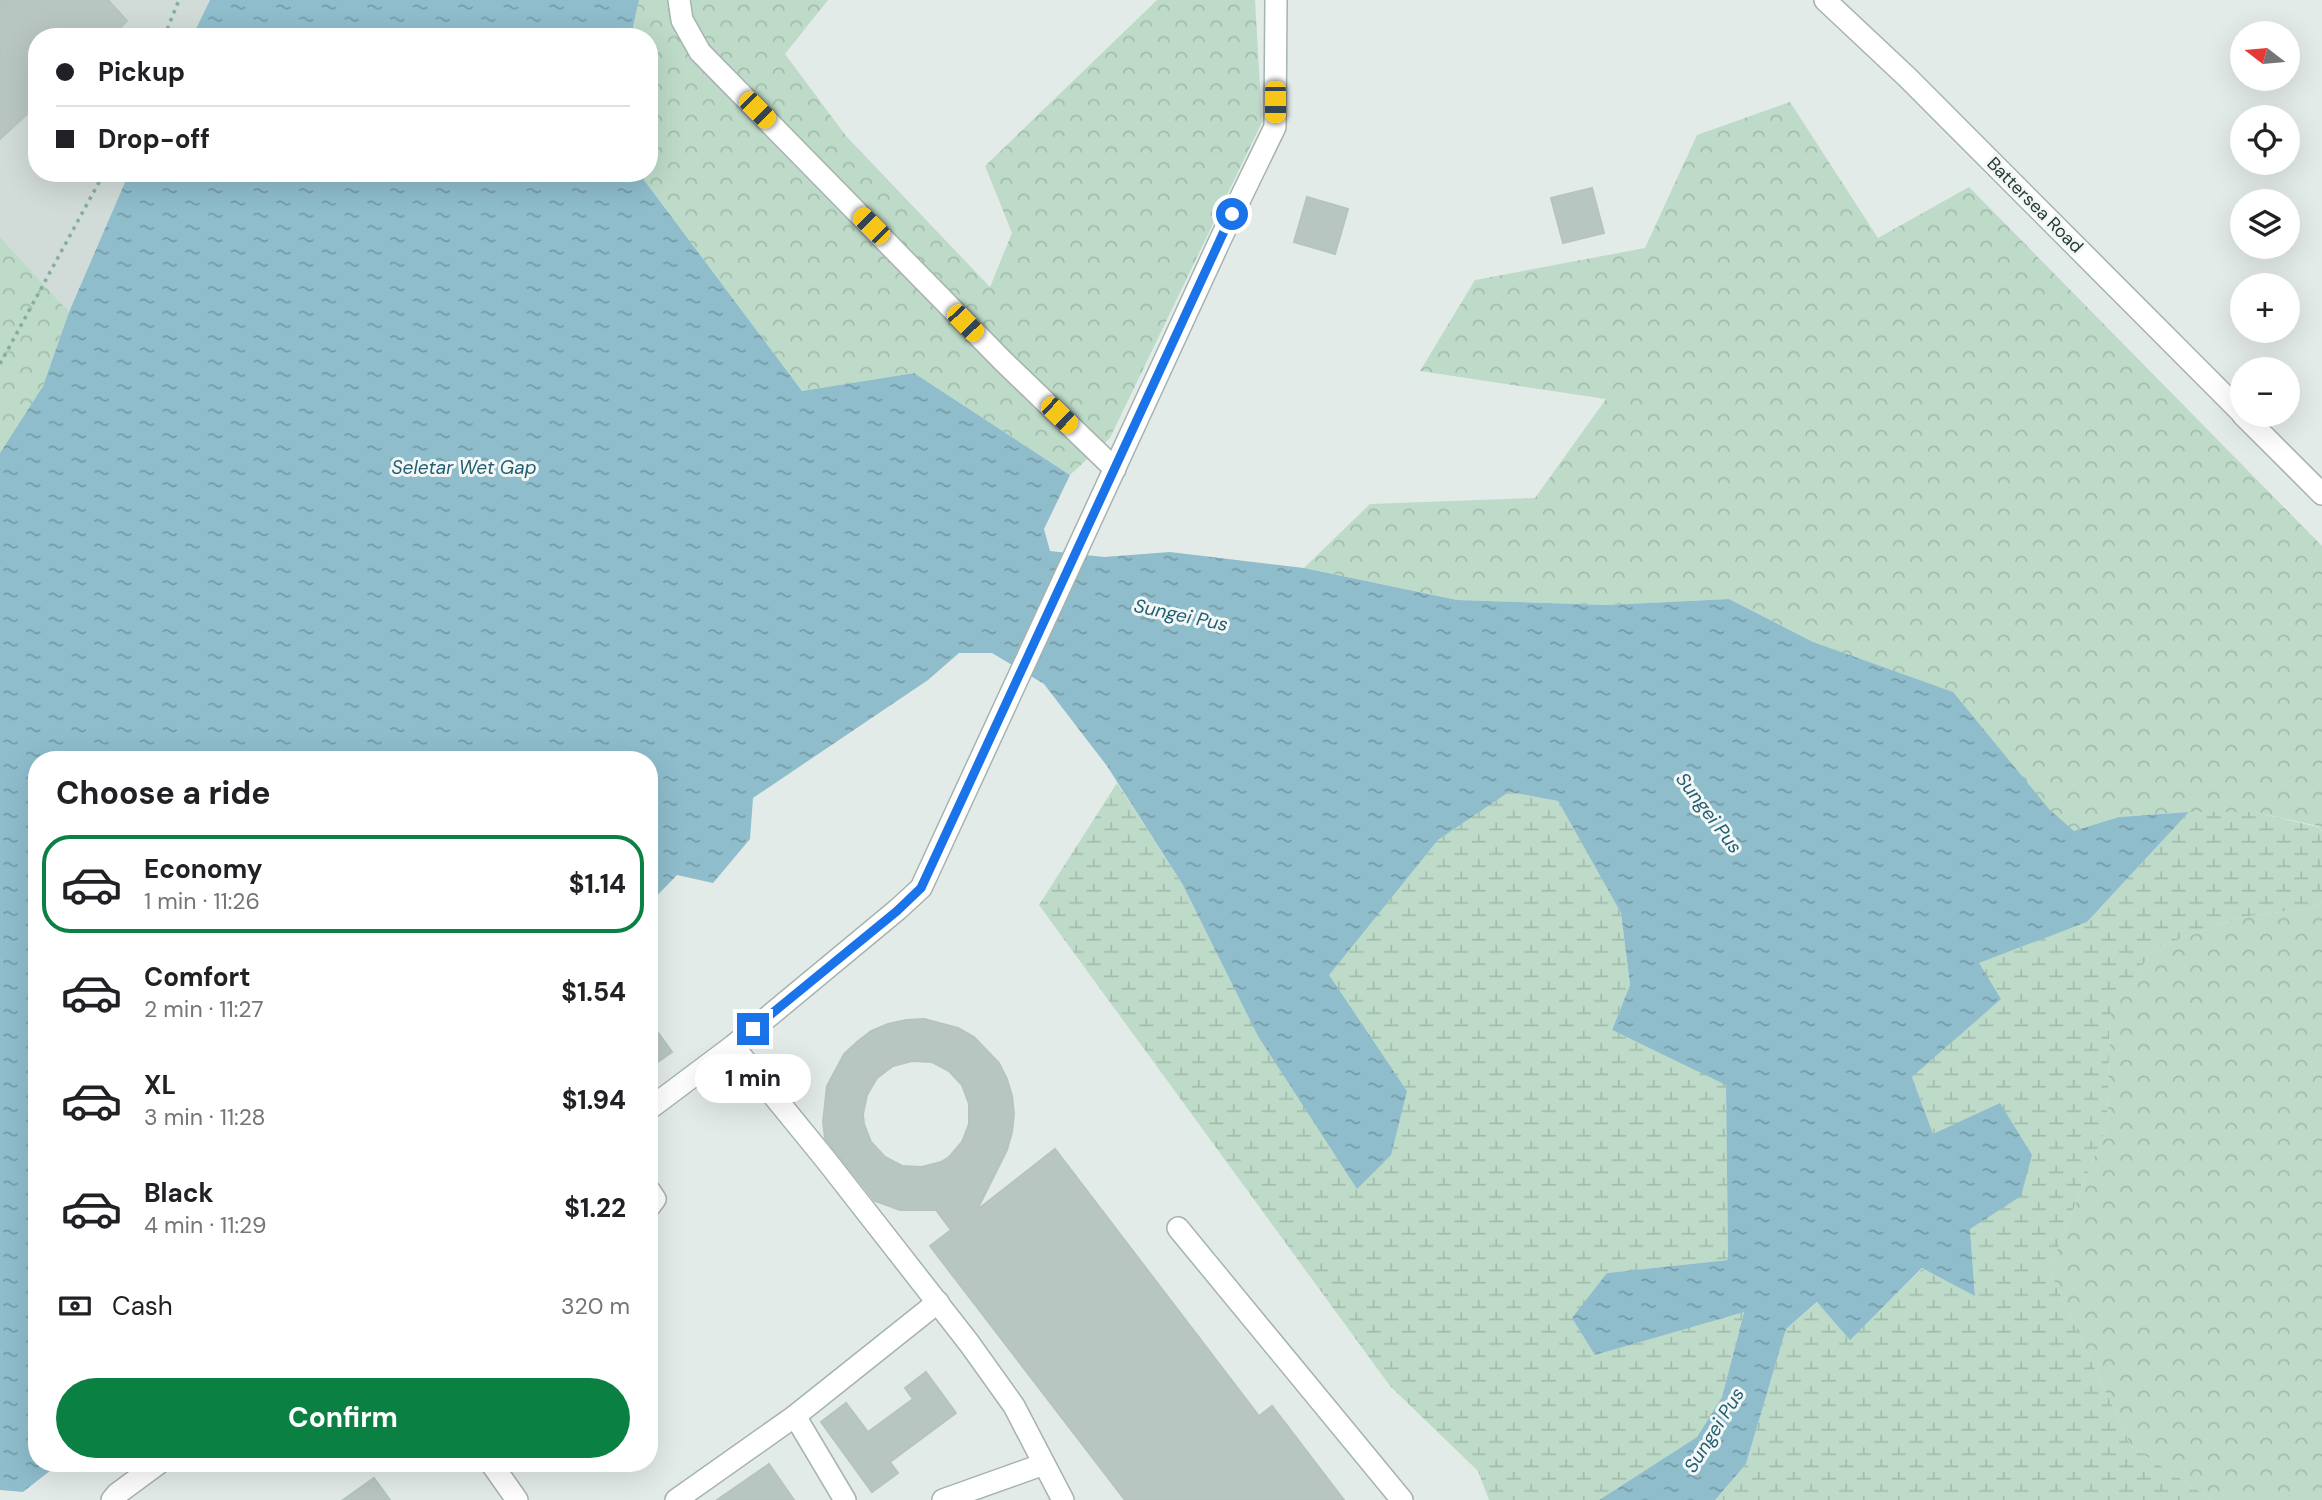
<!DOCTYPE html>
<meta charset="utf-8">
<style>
body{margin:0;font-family:"DM Sans",sans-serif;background:#f2f2f2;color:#202124;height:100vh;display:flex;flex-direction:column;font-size:26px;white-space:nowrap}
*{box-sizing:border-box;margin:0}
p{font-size:23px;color:#757577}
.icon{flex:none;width:38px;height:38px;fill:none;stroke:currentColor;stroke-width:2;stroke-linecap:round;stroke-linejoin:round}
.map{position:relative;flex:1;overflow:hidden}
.panel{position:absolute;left:28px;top:751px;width:630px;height:721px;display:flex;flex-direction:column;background:#fff;border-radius:28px;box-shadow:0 7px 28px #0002}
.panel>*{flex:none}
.hud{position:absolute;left:28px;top:28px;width:630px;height:154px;border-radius:28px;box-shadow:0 7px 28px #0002;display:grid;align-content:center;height:154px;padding:0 28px;background:#fff}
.needle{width:46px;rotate:286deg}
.buttons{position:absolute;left:2230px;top:21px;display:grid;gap:14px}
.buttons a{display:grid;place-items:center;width:70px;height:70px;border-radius:50%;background:#fff;box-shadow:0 7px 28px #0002;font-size:35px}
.end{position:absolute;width:32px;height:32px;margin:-16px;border:9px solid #1a73e8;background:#fff;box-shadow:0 0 0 4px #fff}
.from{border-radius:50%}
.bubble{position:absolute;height:49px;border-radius:24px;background:#fff;box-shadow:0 7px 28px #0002;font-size:23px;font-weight:700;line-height:49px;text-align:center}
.car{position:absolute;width:21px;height:42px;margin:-21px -10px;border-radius:9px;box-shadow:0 0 5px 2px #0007;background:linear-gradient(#f5c518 24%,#345 0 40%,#f5c518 0 76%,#345 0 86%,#f5c518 0)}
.hud b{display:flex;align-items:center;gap:24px;height:66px;font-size:26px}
.hud b+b{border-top:2px solid #e0e0e0}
.hud i{width:18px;height:18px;background:#202124}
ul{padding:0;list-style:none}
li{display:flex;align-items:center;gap:21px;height:98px;margin:0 14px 10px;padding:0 14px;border:4px solid transparent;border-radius:28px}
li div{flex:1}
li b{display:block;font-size:26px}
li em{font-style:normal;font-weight:700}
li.active{border-color:#0b8043}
li>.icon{width:63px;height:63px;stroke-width:1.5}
h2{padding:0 28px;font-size:32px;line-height:84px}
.pay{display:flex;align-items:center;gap:18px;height:77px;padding:0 28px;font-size:26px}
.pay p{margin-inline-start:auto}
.cta{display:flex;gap:14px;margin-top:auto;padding:14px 28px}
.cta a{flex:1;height:80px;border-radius:42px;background:#0b8043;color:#fff;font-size:28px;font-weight:700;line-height:80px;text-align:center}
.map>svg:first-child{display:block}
.built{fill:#d1dbd7}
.forest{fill:url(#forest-crowns)}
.wetland{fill:url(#wetland-marsh)}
.water{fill:url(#water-ripples)}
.building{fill:#b8c6c2;stroke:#b6c4c0;stroke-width:2;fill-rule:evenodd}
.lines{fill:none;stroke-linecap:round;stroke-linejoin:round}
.minor-casing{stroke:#a6b3af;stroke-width:24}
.path{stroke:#86aca4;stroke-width:3.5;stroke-dasharray:3.5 5;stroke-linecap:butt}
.minor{stroke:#fff;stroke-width:21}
.route{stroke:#1a73e8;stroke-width:9}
.labels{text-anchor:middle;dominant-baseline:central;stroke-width:6;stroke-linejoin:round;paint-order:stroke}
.street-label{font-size:18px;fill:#243b37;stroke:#f3f8f6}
.water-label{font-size:19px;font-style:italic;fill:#235e72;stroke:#f3f8f6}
</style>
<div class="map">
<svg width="2322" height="1500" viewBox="0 0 2322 1500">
<defs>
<pattern id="forest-crowns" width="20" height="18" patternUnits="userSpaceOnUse" patternTransform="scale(1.75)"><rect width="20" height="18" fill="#bddbc8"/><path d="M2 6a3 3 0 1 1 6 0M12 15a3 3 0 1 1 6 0" fill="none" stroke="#a2bdac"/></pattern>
<pattern id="wetland-marsh" width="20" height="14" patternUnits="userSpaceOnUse" patternTransform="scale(1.75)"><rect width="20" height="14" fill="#bddbc8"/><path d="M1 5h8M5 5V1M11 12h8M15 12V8" fill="none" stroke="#a2bdac"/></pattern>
<pattern id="water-ripples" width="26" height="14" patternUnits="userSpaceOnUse" patternTransform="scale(1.75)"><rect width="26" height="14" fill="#8fbdcc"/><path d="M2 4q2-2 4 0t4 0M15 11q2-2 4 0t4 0" fill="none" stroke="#759ba6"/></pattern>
</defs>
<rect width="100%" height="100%" fill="#e3ebe8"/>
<polygon class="built" points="0,0 210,0 192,37 37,37 37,173 129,173 69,312 0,237"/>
<g class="forest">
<polygon points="639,0 828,0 785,54 846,136 990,287 1012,233 985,166 1157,0 1255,0 1262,122 1110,438 1070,475 914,373 802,391 641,176 640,173 649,173 649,37 633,37 633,27"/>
<polygon points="1790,102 1878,238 1969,187 2322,546 2322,831 2318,826 2254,812 2189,812 2119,817 2074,832 2049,809 1813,642 1729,599 1607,605 1457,600 1304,568 1370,504 1535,498 1606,399 1420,371 1475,280 1645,248 1697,135"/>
<polygon points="0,237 69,312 43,386 0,453"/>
<polygon points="2322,902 2322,1500 2212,1500 2131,1446 2049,1270 2107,1125 2110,1014 2154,948 2242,917 2312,908"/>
</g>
<g class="wetland">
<polygon points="1117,783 1183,885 1407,1091 1328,975 1438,840 1509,792 1558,801 1621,913 1630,985 1612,1030 1726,1084 1728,1260 1607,1273 1595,1355 1744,1311 1722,1397 1697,1437 1599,1500 1489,1500 1478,1471 1390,1386 1039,905"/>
<polygon points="2189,812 2254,812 2318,827 2322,831 2322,902 2312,908 2242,917 2154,948 2110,1014 2107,1125 2049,1270 2131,1446 2212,1500 1715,1500 1746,1464 1786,1329 1818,1302 1850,1339 1923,1268 1975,1295 1970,1229 2020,1196 1933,1134 1912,1077 2000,999 1978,963 2087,922"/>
</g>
<g class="water">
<polygon points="210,0 639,0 633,27 633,37 192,37"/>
<polygon points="129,173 640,173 641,176 802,391 914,373 1070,475 1044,529 1050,551 1104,557 1170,552 1304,568 1457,600 1607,605 1729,599 1813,642 1953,692 2049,809 2074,831 2119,817 2189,812 2087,922 1979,963 2001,999 1912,1077 1933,1134 2000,1103 2032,1155 2021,1196 1970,1229 1975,1296 1922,1268 1850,1340 1817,1302 1786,1329 1746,1464 1715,1500 1599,1500 1697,1437 1722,1397 1744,1312 1595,1355 1572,1318 1607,1273 1728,1260 1726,1085 1612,1030 1630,985 1621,913 1558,801 1509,792 1438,840 1329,975 1407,1091 1391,1155 1357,1189 1258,1036 1183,885 1107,766 1044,684 992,653 959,653 928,680 753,798 750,839 713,883 677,875 649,904 649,760 37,760 37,1463 60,1463 23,1492 0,1490 0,453 43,386 69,312"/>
</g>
<g class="building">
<polygon points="0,0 108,0 127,21 111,37 37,37 37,105 0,139"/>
<polygon points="1592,188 1604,233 1563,243 1551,198"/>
<polygon points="1307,197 1348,209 1335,254 1294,242"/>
<path d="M924,1019L958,1028L974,1037L999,1063L1007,1079L1012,1096L1014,1114L1012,1132L1007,1150L977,1210L1055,1149L1259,1416L1272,1406L1344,1500H1125L930,1246L951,1230L936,1210H900L875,1201L825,1138L823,1122L827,1086L844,1054L857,1042L871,1031L888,1024L906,1020ZM912,1061L932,1062L949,1071L962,1085L969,1104V1124L962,1142L949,1157L941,1162L922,1167L902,1166L885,1157L871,1142L864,1124L863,1114L867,1095L877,1078L893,1066Z"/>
<polygon points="649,1020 672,1052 649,1068"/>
<polygon points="926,1372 956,1413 890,1462 898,1473 872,1492 821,1422 846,1403 868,1432 913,1399 905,1388"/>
<polygon points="769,1464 794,1500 717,1500"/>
<polygon points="374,1478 390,1500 343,1500"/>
</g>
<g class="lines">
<g class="minor-casing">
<g id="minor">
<polyline points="679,0 682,20 700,52 1003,361 1115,469"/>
<polyline points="1825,0 1907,77 2242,413"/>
<polyline points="2243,415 2322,494"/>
<polyline points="733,1046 826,1160 969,1343 1014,1406 1063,1500"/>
<polyline points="649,1109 733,1046 897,910 921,888 1222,236 1275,127 1276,0"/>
<polyline points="649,1190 655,1199 649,1207"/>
<polyline points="1178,1228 1402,1500"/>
<polyline points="795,1416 845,1500"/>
<polyline points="491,1463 517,1500"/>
<polyline points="112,1500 117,1494 159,1463"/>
<polyline points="676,1500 795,1416 938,1302"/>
<polyline points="943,1500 1044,1464"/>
</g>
</g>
<g class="path">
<polyline points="164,37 179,0"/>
<polyline points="0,364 104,173"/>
</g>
<use href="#minor" class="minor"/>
</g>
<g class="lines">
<polyline class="route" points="753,1029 897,911 921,888 1232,214"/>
</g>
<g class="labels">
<g class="street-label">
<text transform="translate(2035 205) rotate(45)">Battersea Road</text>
</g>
<g class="water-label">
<text x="464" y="467">Seletar Wet Gap</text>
<text transform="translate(1181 615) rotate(12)">Sungei Pus</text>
<text transform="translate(1709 813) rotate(53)">Sungei Pus</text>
<text transform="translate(1714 1430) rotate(-58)">Sungei Pus</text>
</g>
</g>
</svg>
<div class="buttons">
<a><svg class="needle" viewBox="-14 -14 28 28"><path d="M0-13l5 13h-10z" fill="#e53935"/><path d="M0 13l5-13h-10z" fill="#757577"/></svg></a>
<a><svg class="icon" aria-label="locate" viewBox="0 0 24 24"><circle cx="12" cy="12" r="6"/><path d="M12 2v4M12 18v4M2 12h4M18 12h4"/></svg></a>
<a><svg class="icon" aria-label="layers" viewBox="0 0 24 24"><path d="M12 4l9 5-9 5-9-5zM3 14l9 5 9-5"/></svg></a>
<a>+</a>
<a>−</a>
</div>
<i class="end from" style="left:1232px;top:214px"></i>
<i class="end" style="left:753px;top:1029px"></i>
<div class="bubble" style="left:695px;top:1054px;width:116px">1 min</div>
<i class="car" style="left:1275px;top:102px;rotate:180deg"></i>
<i class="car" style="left:757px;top:110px;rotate:135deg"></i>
<i class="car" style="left:871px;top:226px;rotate:315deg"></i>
<i class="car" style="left:965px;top:323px;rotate:136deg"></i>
<i class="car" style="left:1059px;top:415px;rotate:134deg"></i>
<div class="hud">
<b><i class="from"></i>Pickup</b>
<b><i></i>Drop-off</b>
</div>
<section class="panel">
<h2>Choose a ride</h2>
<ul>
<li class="active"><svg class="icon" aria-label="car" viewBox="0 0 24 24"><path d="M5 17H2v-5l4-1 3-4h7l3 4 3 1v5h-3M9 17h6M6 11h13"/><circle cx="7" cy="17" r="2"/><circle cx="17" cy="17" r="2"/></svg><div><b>Economy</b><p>1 min · 11:26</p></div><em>$1.14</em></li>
<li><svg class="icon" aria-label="car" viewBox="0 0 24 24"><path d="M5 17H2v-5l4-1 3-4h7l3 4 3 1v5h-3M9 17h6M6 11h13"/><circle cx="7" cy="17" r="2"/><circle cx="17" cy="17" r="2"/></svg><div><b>Comfort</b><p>2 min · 11:27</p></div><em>$1.54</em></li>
<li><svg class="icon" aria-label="car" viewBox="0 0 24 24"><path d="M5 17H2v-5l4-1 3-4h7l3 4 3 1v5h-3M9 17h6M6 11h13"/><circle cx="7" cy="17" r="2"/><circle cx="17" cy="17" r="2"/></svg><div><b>XL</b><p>3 min · 11:28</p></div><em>$1.94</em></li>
<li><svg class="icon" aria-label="car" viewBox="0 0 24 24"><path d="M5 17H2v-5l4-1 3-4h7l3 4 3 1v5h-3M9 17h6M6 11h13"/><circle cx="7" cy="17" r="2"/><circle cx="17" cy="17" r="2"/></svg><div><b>Black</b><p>4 min · 11:29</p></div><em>$1.22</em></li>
</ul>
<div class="pay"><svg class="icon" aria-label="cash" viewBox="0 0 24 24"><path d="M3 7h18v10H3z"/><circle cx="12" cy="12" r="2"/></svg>Cash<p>320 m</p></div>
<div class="cta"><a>Confirm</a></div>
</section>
</div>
